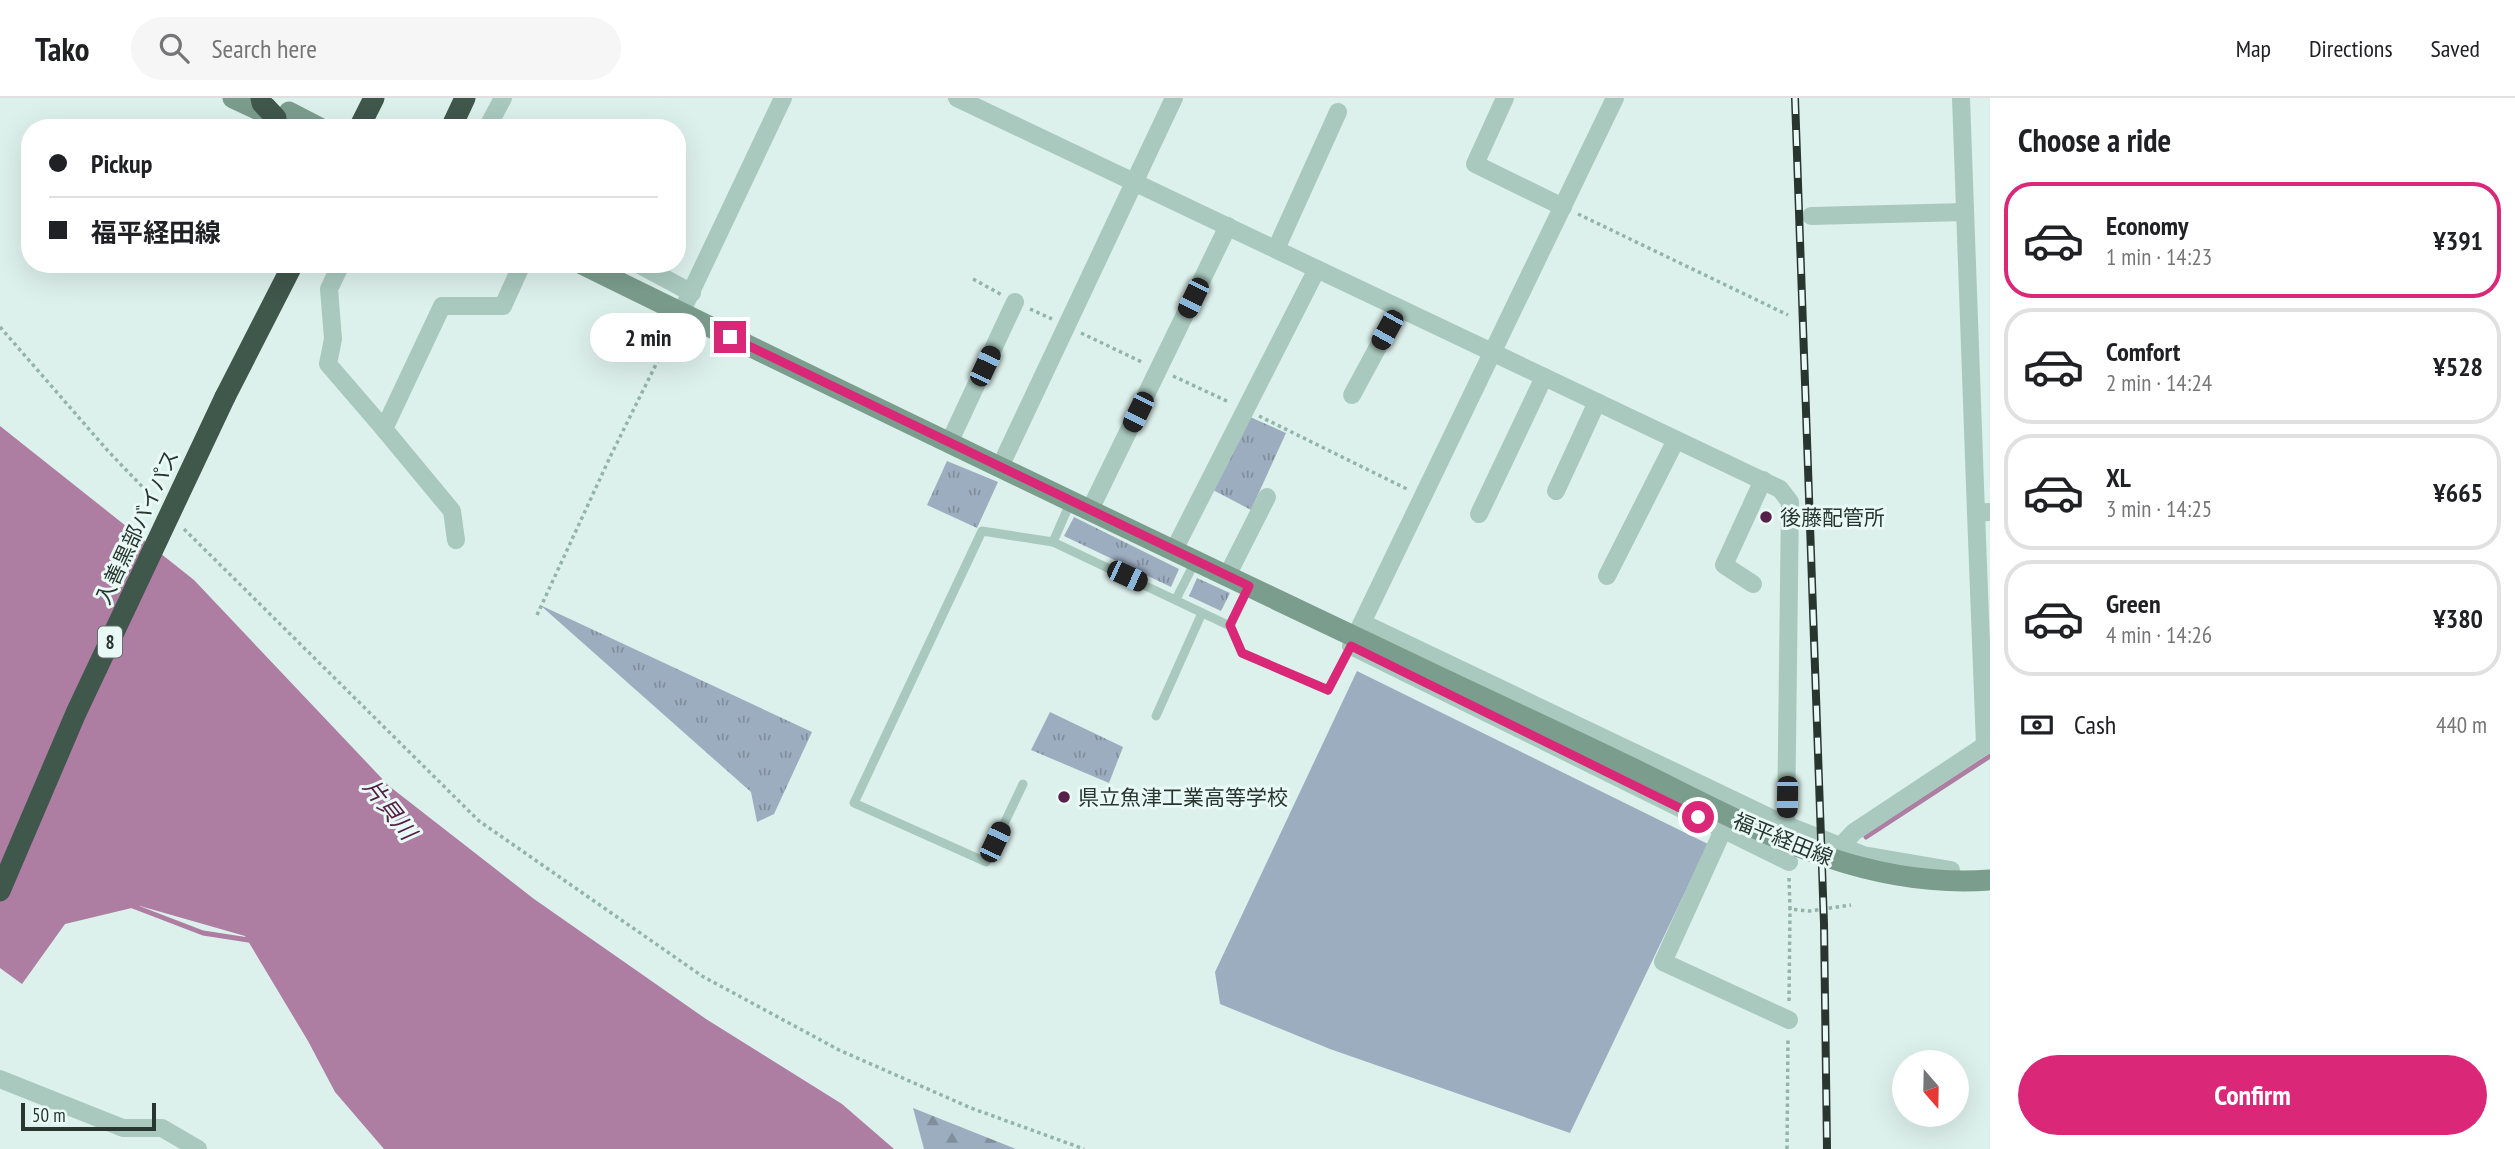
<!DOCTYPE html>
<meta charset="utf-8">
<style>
body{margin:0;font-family:"PT Sans Narrow","Noto Sans JP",sans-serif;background:#f6f6f6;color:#202124;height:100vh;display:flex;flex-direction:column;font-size:26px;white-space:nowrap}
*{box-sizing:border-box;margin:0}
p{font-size:23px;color:#757577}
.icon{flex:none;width:38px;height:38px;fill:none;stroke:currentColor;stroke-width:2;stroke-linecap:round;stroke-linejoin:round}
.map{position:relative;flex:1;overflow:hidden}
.drawer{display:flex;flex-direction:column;background:#fff;width:525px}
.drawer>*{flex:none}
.hud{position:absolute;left:21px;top:21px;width:665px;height:154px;border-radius:28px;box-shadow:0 7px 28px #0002;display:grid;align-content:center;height:154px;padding:0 28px;background:#fff}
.needle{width:46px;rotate:160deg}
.controls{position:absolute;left:1892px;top:952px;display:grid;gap:14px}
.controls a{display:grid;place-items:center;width:77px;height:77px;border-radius:50%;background:#fff;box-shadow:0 7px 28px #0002;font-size:35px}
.scale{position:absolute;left:21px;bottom:18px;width:135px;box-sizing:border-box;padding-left:7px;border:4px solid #293630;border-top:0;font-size:19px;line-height:24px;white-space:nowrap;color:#293630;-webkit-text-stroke:5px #e9f9f5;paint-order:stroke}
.end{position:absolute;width:32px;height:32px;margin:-16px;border:9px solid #db2777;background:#fff;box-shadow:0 0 0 4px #fff}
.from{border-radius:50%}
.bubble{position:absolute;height:49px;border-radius:24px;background:#fff;box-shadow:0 7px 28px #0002;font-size:23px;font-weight:600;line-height:49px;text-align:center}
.car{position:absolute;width:21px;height:42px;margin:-21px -10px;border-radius:9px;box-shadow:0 0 5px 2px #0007;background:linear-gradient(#222 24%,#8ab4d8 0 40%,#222 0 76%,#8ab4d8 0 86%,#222 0)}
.hud b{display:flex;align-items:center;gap:24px;height:66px;font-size:26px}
.hud b+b{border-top:2px solid #e0e0e0}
.hud i{width:18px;height:18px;background:#202124}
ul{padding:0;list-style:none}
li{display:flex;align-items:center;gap:21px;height:116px;margin:0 14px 10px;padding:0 14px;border:4px solid #e0e0e0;border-radius:28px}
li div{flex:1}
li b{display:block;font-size:26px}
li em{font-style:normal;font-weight:600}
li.on{border-color:#db2777}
li>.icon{width:63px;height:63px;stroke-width:1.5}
h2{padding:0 28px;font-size:32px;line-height:84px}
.pay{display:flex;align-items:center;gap:18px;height:77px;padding:0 28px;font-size:26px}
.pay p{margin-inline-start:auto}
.button{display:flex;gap:14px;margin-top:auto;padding:14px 28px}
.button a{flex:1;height:80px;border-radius:42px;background:#db2777;color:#fff;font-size:28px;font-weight:600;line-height:80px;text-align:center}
header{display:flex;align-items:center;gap:42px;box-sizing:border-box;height:98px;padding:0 35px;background:#fff;border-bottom:2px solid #e0e0e0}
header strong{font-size:33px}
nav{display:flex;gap:38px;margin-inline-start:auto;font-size:24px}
.search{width:490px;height:63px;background:#f6f6f6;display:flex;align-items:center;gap:18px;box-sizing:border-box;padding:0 24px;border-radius:38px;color:#757577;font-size:26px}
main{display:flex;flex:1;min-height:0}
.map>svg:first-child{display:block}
.grass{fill:url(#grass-tufts)}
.forest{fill:url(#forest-firs)}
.pitch{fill:#9dadc0}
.water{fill:#ad7da2}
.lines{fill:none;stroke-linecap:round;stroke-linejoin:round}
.stream{stroke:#ad7da2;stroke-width:5}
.path{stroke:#93b5a8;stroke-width:3.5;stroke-dasharray:3.5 3.5;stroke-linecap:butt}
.lane{stroke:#a9c9be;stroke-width:9}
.street{stroke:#a9c9be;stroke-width:18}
.secondary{stroke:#7b9d8e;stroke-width:21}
.highway{stroke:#40574c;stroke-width:21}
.rail-casing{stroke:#293630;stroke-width:8}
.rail{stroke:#e9f9f5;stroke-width:5;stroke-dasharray:16;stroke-linecap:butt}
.highway-bridge{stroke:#40574c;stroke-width:21}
.route{stroke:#db2777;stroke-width:9}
.poi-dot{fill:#562048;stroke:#e9f9f5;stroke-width:2.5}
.labels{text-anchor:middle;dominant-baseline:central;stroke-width:6;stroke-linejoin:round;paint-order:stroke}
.shield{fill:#e9f9f5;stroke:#63706b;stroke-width:2}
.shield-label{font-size:19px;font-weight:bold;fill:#293630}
.poi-label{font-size:21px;fill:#293630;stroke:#e9f9f5;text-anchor:start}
.street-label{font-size:21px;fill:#293630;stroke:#e9f9f5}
.water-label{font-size:23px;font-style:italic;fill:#562048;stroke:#e9f9f5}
</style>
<header>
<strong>Tako</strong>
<div class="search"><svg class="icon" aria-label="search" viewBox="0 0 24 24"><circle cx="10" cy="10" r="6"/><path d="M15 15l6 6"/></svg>Search here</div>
<nav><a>Map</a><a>Directions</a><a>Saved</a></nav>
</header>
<main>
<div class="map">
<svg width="1990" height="1051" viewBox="0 0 1990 1051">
<defs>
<pattern id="grass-tufts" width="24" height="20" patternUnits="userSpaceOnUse" patternTransform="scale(1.75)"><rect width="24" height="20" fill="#9dadc0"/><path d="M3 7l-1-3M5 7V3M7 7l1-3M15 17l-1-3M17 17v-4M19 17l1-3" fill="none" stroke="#808e9c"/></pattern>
<pattern id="forest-firs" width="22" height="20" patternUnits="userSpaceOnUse" patternTransform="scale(1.75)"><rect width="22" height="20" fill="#9dadc0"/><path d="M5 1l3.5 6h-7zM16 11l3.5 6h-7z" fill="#808e9c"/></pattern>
</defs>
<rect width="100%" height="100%" fill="#ddf1ec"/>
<g class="grass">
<polygon points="1248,318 1286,335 1251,412 1213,392"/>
<polygon points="947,363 998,384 977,430 927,407"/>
<polygon points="1074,419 1179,471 1171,489 1064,438"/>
<polygon points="1197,480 1230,495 1221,513 1189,498"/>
<polygon points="540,507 812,634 774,716 757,724 751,694"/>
<polygon points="1050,614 1123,649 1109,685 1031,652"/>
</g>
<polygon class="forest" points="913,1010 1016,1051 924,1051"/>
<polygon class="pitch" points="1357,573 1708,746 1570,1035 1330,951 1220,906 1215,874"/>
<polygon class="water" points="0,328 194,482 389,688 534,801 706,921 842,1006 894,1051 384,1051 335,994 308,943 245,838 140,808 65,826 22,886 0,870"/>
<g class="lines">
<g class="stream">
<polyline points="1866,739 1990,658"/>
<polyline points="130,807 203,835 255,843"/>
</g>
<g class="path">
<polyline points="1578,116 1788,217"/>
<polyline points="973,181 1002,197"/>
<polyline points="1030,211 1052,221"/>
<polyline points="0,229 108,353 156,403"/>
<polyline points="1081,235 1144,265"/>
<polyline points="1173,278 1229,304"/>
<polyline points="1259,318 1409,392"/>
<polyline points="184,431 479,723 702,878 839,952 971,1010 1084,1051"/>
<polyline points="537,517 611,357 674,230"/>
<polyline points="1789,780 1790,811 1809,813 1851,807"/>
<polyline points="1789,903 1790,811"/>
<polyline points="1787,1051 1788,939"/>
</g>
<g class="lane">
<polyline points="1071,403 1053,444 1230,528 1248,490"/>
<polyline points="1176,501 1195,464"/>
<polyline points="1230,528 1242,555 1328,592 1351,548"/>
<polyline points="1156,618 1202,515"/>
<polyline points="1023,686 986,764 854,705 982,433 1053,444"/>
</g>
<g class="street">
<polyline points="957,0 1780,391 1790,404 1786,727"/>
<polyline points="1505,0 1475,66 1563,109"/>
<polyline points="1961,0 1976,415 1990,414"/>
<polyline points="487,30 503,0"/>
<polyline points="1811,118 1965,114"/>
<polyline points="1276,151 1338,14"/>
<polyline points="341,166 329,191 333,241 328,266 384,331"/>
<polyline points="638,166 692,195"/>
<polyline points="681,215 783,0"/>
<polyline points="1352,297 1399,210"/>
<polyline points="949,345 1015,204"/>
<polyline points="1000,369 1174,0"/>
<polyline points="1556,393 1597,304"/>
<polyline points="1090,412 1228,128"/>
<polyline points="1976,415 1985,648"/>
<polyline points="1479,416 1544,279"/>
<polyline points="456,442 452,413 384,331 442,208 503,208 522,166"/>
<polyline points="1174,452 1317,171"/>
<polyline points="1227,478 1267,399"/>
<polyline points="1607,478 1676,342"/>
<polyline points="1753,486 1724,467 1763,382"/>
<polyline points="1363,525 1786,727 1863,757 1951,772"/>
<polyline points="1358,533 1615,0"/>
<polyline points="1351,548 1789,764"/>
<polyline points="1723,732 1663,864 1789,922"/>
<polyline points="1840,749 1854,734 1990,644"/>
<polyline points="0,981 123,1030 162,1030 198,1051"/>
</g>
<g class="secondary">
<polyline points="233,0 298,30"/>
<polyline points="289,14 320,30"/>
<path d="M582,166C858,302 1136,435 1414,567C1487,602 1560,635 1632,670C1747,726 1856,792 1990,782"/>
</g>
<g class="highway">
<polyline points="261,0 262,5 276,20"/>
<polyline points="359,30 374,0"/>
<polyline points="451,30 465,0"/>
<polyline points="225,299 293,166"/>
</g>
<g class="rail-casing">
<polyline id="rail" points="1795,0 1824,826 1827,1051"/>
</g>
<use href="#rail" class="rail"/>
<polyline class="highway-bridge" points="0,793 76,615 225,299"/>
</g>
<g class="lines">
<polyline class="route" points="730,239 1249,488 1230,527 1242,555 1328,592 1351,548 1698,719"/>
</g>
<g class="poi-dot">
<circle cx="1766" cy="419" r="7"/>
<circle cx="1064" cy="699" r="7"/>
</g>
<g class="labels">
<rect class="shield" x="98" y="528.5" width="24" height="31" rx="5"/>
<g class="shield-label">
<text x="110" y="544">8</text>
</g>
<g class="poi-label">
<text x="1780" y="419">後藤配管所</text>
<text x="1078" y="699">県立魚津工業高等学校</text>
</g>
<g class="street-label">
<text transform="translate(137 429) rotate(-65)">入善黒部バイパス</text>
<text transform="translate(1783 741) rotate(22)">福平経田線</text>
</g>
<g class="water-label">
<text transform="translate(390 711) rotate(52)">片貝川</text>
</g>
</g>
</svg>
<div class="controls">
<a><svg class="needle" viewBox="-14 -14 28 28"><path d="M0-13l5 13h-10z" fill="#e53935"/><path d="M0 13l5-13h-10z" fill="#757577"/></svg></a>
</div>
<div class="scale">50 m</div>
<i class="end from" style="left:1698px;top:719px"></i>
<i class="end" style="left:730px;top:239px"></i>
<div class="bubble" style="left:590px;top:215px;width:116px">2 min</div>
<i class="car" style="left:1193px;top:200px;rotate:206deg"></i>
<i class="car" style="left:1387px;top:232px;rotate:209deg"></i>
<i class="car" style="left:985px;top:268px;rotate:25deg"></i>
<i class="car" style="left:1138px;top:314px;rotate:206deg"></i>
<i class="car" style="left:1127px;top:478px;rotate:115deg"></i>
<i class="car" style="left:1787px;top:699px;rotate:181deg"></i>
<i class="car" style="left:995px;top:744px;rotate:25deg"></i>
<div class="hud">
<b><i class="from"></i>Pickup</b>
<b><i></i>福平経田線</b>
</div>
</div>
<section class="drawer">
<h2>Choose a ride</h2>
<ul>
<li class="on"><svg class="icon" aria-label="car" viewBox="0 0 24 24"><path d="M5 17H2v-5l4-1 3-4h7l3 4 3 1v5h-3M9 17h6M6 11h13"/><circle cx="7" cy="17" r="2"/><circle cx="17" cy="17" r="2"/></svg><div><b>Economy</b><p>1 min · 14:23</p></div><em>¥391</em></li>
<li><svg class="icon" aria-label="car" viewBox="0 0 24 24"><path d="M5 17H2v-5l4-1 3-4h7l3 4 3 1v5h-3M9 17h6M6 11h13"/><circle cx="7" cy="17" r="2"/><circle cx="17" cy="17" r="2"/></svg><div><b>Comfort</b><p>2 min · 14:24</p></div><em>¥528</em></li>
<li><svg class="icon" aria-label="car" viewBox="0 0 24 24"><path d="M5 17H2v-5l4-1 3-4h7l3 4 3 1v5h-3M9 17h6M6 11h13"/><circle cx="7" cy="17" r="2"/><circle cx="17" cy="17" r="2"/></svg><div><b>XL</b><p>3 min · 14:25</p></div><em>¥665</em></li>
<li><svg class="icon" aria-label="car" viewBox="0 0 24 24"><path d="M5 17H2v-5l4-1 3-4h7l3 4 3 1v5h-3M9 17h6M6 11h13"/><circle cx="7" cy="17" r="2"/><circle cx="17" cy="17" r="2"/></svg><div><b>Green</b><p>4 min · 14:26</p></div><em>¥380</em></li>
</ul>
<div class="pay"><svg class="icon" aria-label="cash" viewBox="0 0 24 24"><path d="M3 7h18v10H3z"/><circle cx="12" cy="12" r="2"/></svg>Cash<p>440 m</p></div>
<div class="button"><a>Confirm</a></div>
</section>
</main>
